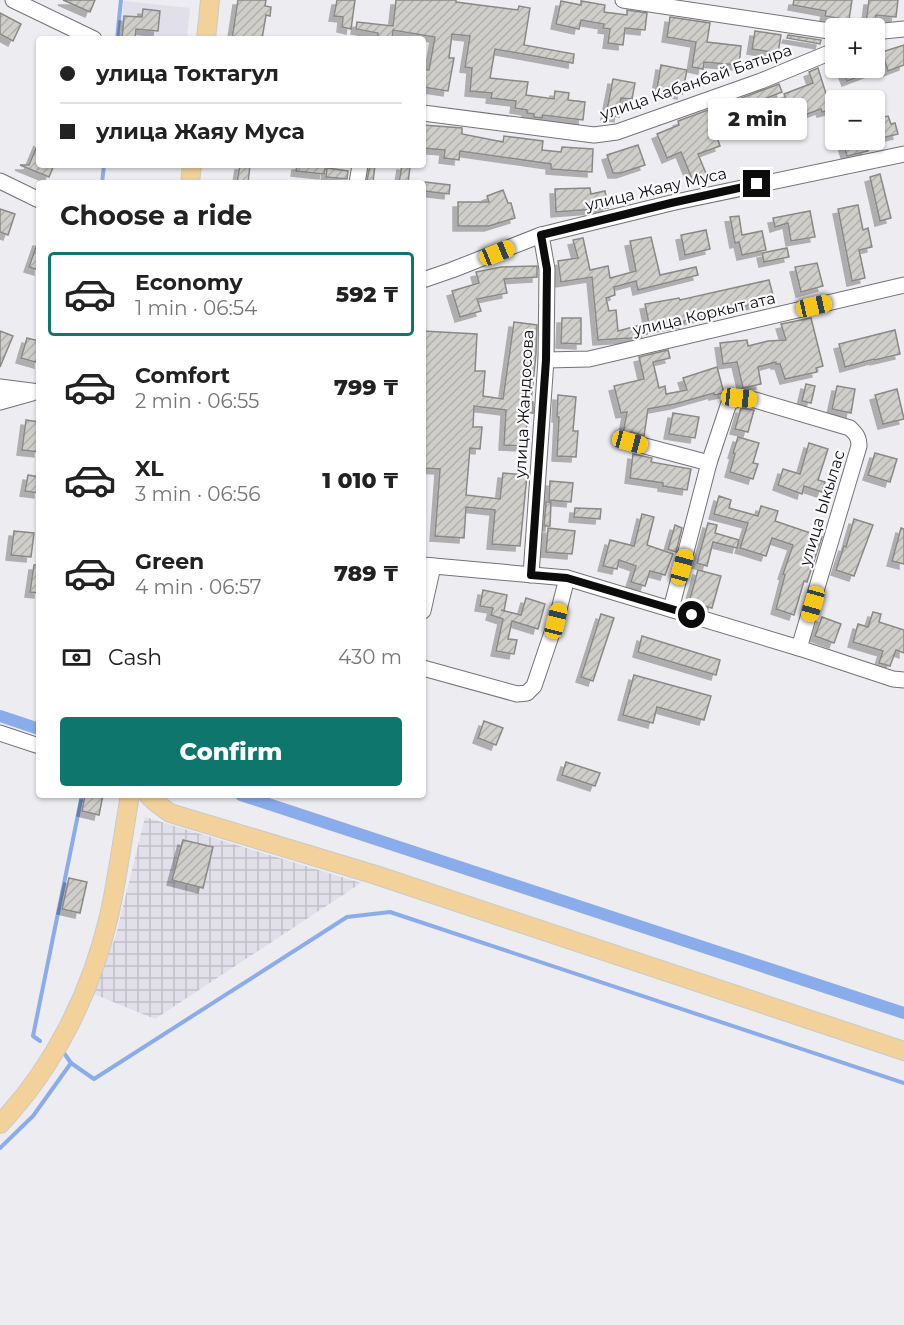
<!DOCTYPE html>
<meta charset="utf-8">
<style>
body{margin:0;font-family:Montserrat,sans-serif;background:#f6f6f6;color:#222;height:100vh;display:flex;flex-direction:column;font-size:22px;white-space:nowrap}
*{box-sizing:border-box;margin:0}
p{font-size:20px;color:#767676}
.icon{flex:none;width:33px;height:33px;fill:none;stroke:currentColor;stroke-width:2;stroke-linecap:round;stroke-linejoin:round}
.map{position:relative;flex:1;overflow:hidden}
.panel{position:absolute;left:36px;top:180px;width:390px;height:618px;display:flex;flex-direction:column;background:#fff;border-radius:6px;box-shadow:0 2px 4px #0004}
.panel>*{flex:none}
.top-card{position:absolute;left:36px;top:36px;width:390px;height:132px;border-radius:6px;box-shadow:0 2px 4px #0004;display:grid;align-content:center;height:132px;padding:0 24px;background:#fff}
.controls{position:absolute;left:825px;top:18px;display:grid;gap:12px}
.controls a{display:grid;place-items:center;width:60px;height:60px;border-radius:6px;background:#fff;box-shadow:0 2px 4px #0004;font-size:30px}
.end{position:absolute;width:27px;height:27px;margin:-14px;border:8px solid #0d0c0d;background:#fff;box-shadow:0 0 0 3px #fff}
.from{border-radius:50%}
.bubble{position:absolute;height:42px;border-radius:6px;background:#fff;box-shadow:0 2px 4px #0004;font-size:20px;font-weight:800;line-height:42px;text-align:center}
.car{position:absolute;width:18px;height:36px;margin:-18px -9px;border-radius:8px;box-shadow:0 0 4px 2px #0007;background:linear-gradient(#f5c518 24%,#345 0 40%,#f5c518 0 76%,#345 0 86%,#f5c518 0)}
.top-card b{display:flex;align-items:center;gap:21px;height:57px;font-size:22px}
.top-card b+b{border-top:2px solid #e0e0e0}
.top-card i{width:15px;height:15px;background:#222}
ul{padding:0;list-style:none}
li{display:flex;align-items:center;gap:18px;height:84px;margin:0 12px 9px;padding:0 12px;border:3px solid transparent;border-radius:6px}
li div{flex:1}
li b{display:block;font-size:22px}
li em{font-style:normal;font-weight:800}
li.on{border-color:#0f766e}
li>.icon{width:54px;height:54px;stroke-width:1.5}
h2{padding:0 24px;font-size:27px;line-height:72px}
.pay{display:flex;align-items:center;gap:15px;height:66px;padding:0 24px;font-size:22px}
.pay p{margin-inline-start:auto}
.primary-button{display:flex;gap:12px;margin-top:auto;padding:12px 24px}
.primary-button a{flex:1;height:69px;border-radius:6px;background:#0f766e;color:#fff;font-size:24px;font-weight:800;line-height:69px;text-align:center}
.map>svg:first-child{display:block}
.built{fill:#e1e0ea}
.industrial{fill:url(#industrial-grid)}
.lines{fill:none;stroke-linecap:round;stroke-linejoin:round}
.stream{stroke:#8baceb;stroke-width:4}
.canal{stroke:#8baceb;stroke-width:12}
.building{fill:url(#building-hatch);stroke:#8b8986;stroke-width:1.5;filter:url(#shadow)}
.minor-casing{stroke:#737376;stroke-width:17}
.major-casing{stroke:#cacaca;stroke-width:20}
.minor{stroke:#fff;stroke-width:15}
.major{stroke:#f2d19a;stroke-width:18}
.route{stroke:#0d0c0d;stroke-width:8}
.labels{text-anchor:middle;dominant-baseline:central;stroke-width:4.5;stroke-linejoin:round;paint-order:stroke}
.street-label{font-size:16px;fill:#0d0c0d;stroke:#fafafd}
</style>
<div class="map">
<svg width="904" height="1325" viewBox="0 0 904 1325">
<defs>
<pattern id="industrial-grid" width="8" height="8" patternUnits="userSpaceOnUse" patternTransform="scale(1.5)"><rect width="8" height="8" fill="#e1e0ea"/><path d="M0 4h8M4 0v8" fill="none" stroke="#c0bfc8"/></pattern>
<pattern id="building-hatch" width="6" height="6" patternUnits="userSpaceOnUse" patternTransform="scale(1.5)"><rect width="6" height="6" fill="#d0cecb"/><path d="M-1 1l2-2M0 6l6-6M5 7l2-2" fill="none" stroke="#b1b0ad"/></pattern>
<filter id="shadow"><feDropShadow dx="-5" dy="5" stdDeviation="0" flood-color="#0004"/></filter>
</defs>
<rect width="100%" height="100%" fill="#edecf0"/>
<polygon class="built" points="124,1 190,8 187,39 120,39"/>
<polygon class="industrial" points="145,817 361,883 155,1019 91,993 115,939"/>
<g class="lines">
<g class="stream">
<polyline points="117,39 121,0"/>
<polyline points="102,183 104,165"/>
<polyline points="40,1041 33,1036 82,795"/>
<polyline points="64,1053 71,1063 94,1079 347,917 390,912 904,1083"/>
<polyline points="0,1148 33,1116 71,1063"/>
</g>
<g class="canal">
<polyline points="0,716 39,729"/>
<polyline points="241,795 904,1013"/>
</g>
</g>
<g class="building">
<polygon points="63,0 95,0 90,12"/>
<polygon points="238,0 266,0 265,6 271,7 270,16 266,15 262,39 232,39"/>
<polygon points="337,0 355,0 351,29 342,27 343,17 334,16"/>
<polygon points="396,0 456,0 456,2 518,10 519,6 530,8 524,45 574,54 573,63 495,49 490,78 528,82 526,95 554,99 555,91 569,93 568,100 585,102 583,120 543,115 542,118 534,117 534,114 527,113 527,110 515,108 516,101 491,98 492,93 470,91 472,68 465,67 470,36 452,34 449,58 454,58 448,91 423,87 423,69 429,70 435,37 393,30 392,39 377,39 378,33 356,29 357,22 393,26"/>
<polygon points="794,0 852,0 849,20 825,16 826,11 793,5"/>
<polygon points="869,0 898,0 896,17 876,15 875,22 866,23"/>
<polygon points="561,1 581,5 581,1 605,5 604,12 627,15 627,10 647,13 645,30 625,28 623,45 608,43 610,29 603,28 604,24 581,20 579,29 556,24"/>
<polygon points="143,9 160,11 158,31 136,29 135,39 122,39 124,16 142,17"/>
<polygon points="0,13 21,24 13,41 0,34"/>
<polygon points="670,17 710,23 707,42 741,46 739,65 704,62 703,69 692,67 696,42 667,37"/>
<polygon points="755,31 781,35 778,53 752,49"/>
<polygon points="788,35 821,40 820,44 787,38"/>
<polygon points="904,45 904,65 888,71 882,52"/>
<polygon points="661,65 687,70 682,94 657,88"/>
<polygon points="818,68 831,110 822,112 821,109 793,119 784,94 813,83 809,72"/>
<polygon points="842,68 881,68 847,81"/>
<polygon points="613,79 635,83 632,99 621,98 619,117 606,115"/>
<polygon points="779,84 782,92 743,107 739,99"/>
<polygon points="708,110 720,146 698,154 707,176 693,181 681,152 667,158 657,134 679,125 678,121"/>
<polygon points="888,116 891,124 895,123 898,134 874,140 874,119"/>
<polygon points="423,125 462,128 462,134 503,142 504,136 543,141 542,150 561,152 562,147 593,149 592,172 551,169 551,164 460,151 459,160 444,158 445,150 423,148"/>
<polygon points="842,140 864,140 868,151 847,156"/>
<polygon points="39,141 39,165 54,165 49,177 20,165 29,165"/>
<polygon points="638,145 645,165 621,173 613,173 607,155"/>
<polygon points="240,165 250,165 248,183 237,183"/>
<polygon points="297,165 326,165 324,174 296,171"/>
<polygon points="370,165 375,165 373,182 367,181"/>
<polygon points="402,165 410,167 408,183 399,183"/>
<polygon points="327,168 348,171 347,179 326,177"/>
<polygon points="880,174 891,218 880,221 870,177"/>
<polygon points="425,182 450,185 449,194 424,191"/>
<polygon points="590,188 591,194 605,191 608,208 556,212 555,189"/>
<polygon points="503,190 508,203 511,203 515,218 489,226 458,226 458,202 489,202 487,196"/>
<polygon points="858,205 863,230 868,228 872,247 859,250 865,278 852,281 838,209"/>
<polygon points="0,209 15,214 8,235 0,232"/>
<polygon points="810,211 815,237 791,241 788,223 775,227 773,218"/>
<polygon points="739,216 742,235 762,231 766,250 742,255 739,242 735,243 730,217"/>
<polygon points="706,230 710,249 685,255 681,235"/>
<polygon points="651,237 660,275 696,267 698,275 638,290 636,281 614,287 615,295 606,298 609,311 616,310 618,331 644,324 647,334 631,338 598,340 592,277 561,282 558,261 578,258 573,240 583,238 590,270 608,266 610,278 636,271 630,241"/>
<polygon points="38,241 39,241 39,270 29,267"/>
<polygon points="787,248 789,257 764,262 762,253"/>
<polygon points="817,263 823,286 801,292 795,267"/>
<polygon points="537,266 537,277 504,279 507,293 477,299 481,311 460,317 452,291 479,283 476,272 501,267"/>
<polygon points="769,280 774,299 684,321 684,323 650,329 645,304 679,298 680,300"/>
<polygon points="562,318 581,318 581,344 561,343"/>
<polygon points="811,318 823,366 816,368 817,372 785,379 780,364 776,364 776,362 758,367 761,384 743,388 737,362 723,364 720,343 747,340 748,346 768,341 786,340 781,324"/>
<polygon points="514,322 537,325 536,354 531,402 533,402 533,413 527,412 526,446 504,445 506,410 474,406 473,427 482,427 480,449 470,448 466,495 500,499 503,473 527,475 520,546 492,544 495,510 466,507 464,538 435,536 440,469 423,468 423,331 477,334 475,371 485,371 483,396 503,399"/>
<polygon points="895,330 900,354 875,360 874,359 845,367 839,344"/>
<polygon points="0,331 13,336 0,367"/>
<polygon points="27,338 39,341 39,363 21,358"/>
<polygon points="668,350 670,358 653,362 659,388 665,386 666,394 687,390 683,378 717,367 724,393 714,395 714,393 675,404 648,409 644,436 632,432 623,434 627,412 621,413 614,386 644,379 639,357"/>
<polygon points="806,384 815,386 811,403 802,401"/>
<polygon points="837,386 855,389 851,413 832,409"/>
<polygon points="897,389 904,419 883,424 875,395"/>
<polygon points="558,395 576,397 573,431 578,431 576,457 557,456 559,417 557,417"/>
<polygon points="741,408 754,410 748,432 735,429"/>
<polygon points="673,413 699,417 695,438 669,434"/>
<polygon points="26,420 39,422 39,452 22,450"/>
<polygon points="738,437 759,443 753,463 758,464 753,479 730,472 735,454 733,453"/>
<polygon points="809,443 828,449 818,480 825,482 822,492 804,486 802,494 778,485 783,469 800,474"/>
<polygon points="875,453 897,459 890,482 868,475"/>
<polygon points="633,454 652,458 651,462 691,469 687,490 663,486 663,483 630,478"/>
<polygon points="28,475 39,477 39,493 25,491"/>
<polygon points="550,481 573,483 571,502 549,500"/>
<polygon points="719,496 731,500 729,508 758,516 761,506 778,511 775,521 822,537 807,582 804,581 794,615 776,609 785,575 783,574 793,545 772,538 766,556 740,548 748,523 714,514"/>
<polygon points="546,502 551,502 550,526 544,526"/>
<polygon points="575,508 601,509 600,519 574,517"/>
<polygon points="642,514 654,517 647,545 673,554 665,575 650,571 645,586 631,582 636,566 619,560 617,569 603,566 610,540 634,546"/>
<polygon points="854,519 873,525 854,576 836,570 844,546 846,547"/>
<polygon points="708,523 717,525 715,533 739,540 737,548 713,542 707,566 697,563"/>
<polygon points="675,525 682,528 676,552 668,549"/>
<polygon points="548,528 575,531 572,554 546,552"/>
<polygon points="901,528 904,529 904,564 892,561"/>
<polygon points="14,531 34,533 31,557 11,555"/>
<polygon points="34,565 39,565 39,593 30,592"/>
<polygon points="698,570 721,576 712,608 689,602"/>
<polygon points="483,590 507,595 504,611 501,610 521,615 526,598 545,604 538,629 512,621 508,639 517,640 514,654 496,651 503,619 491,615 493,608 480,606"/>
<polygon points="873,612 881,614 879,622 904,630 904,653 896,650 890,666 879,663 883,651 853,642 858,624 868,627"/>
<polygon points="601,614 614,618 593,681 581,677"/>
<polygon points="822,617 841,624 834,643 815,636"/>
<polygon points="642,636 720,660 716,675 638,652"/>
<polygon points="634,675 711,696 704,720 657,707 653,723 623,715"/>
<polygon points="484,721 503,728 496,745 478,738"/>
<polygon points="566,762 600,773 595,786 562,775"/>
<polygon points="85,795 103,795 99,815 82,811"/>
<polygon points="183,840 213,847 203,888 172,880"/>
<polygon points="69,878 87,882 80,913 62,909"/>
</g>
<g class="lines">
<g class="minor-casing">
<g id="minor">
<polyline points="13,0 94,39"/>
<polyline points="623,0 836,32"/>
<polyline points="874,32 904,29"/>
<polyline points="423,113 594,135 617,132 761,81 836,50"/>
<polyline points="0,181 39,200"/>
<polyline points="357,183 360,165"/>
<polyline points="423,280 452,270 541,235 671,203 904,154"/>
<polyline points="546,360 589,359 904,285"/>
<polyline points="0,387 39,392"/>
<polyline points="0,402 32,393"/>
<polyline points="630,442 709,463"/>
<polyline points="423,565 567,578 799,648 893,679 904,680"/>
<polyline points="531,575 546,360 547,269 541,235"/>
<path d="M671,609L709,463L729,403L739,398L755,400L850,428C856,434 859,437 859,446L799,648"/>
<polyline points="423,611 433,566"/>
<polyline points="423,668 517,694 527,693 534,686 556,621 567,578"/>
<polyline points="0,733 39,746"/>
</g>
</g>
<g class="major-casing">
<g id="major">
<polyline points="206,39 210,0"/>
<polyline points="190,183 192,165"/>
<polyline points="148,795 155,802 170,813 376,875 904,1051"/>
<path d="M0,1124C54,1067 91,993 109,916C118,876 123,835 130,795"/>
</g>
</g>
<use href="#minor" class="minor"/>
<use href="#major" class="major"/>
</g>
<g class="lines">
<polyline class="route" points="692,615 567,578 531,575 546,360 547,269 541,235 671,203 757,184"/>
</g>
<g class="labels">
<g class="street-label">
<text transform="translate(696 82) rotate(-19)">улица Кабанбай Батыра</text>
<text transform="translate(656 189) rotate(-13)">улица Жаяу Муса</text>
<text transform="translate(704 314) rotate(-13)">улица Коркыт ата</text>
<text transform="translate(524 404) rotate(-87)">улица Жандосова</text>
<text transform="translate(822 508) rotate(-73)">улица Ыкылас</text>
</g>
</g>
</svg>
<div class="controls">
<a>+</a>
<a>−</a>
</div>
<i class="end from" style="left:692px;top:615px"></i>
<i class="end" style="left:757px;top:184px"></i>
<div class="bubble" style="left:708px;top:98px;width:99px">2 min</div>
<i class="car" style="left:497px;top:253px;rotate:68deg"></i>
<i class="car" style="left:814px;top:306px;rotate:77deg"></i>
<i class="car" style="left:739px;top:398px;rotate:96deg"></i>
<i class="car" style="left:630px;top:442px;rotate:105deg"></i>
<i class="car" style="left:682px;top:567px;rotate:15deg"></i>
<i class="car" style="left:813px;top:604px;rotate:196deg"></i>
<i class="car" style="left:556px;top:621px;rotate:14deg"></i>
<div class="top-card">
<b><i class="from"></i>улица Токтагул</b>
<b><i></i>улица Жаяу Муса</b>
</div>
<section class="panel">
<h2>Choose a ride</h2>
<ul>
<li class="on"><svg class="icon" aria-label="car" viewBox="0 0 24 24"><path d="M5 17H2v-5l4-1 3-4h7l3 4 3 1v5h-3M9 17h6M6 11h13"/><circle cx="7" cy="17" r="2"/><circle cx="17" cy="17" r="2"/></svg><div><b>Economy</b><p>1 min · 06:54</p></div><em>592 ₸</em></li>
<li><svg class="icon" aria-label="car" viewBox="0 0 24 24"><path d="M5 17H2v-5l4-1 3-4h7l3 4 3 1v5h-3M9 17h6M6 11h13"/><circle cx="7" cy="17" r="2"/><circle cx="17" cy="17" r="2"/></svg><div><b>Comfort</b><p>2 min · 06:55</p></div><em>799 ₸</em></li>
<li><svg class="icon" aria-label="car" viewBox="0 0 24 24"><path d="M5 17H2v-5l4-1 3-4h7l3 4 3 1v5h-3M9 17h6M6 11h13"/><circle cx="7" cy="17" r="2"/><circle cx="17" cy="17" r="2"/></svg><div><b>XL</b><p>3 min · 06:56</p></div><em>1 010 ₸</em></li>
<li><svg class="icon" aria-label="car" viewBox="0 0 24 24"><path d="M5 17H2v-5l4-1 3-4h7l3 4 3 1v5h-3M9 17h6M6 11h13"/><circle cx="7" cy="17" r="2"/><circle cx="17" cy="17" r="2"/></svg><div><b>Green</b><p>4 min · 06:57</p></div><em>789 ₸</em></li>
</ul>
<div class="pay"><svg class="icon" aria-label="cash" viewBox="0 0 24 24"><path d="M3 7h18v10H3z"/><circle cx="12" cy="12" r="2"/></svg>Cash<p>430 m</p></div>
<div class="primary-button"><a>Confirm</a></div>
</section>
</div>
